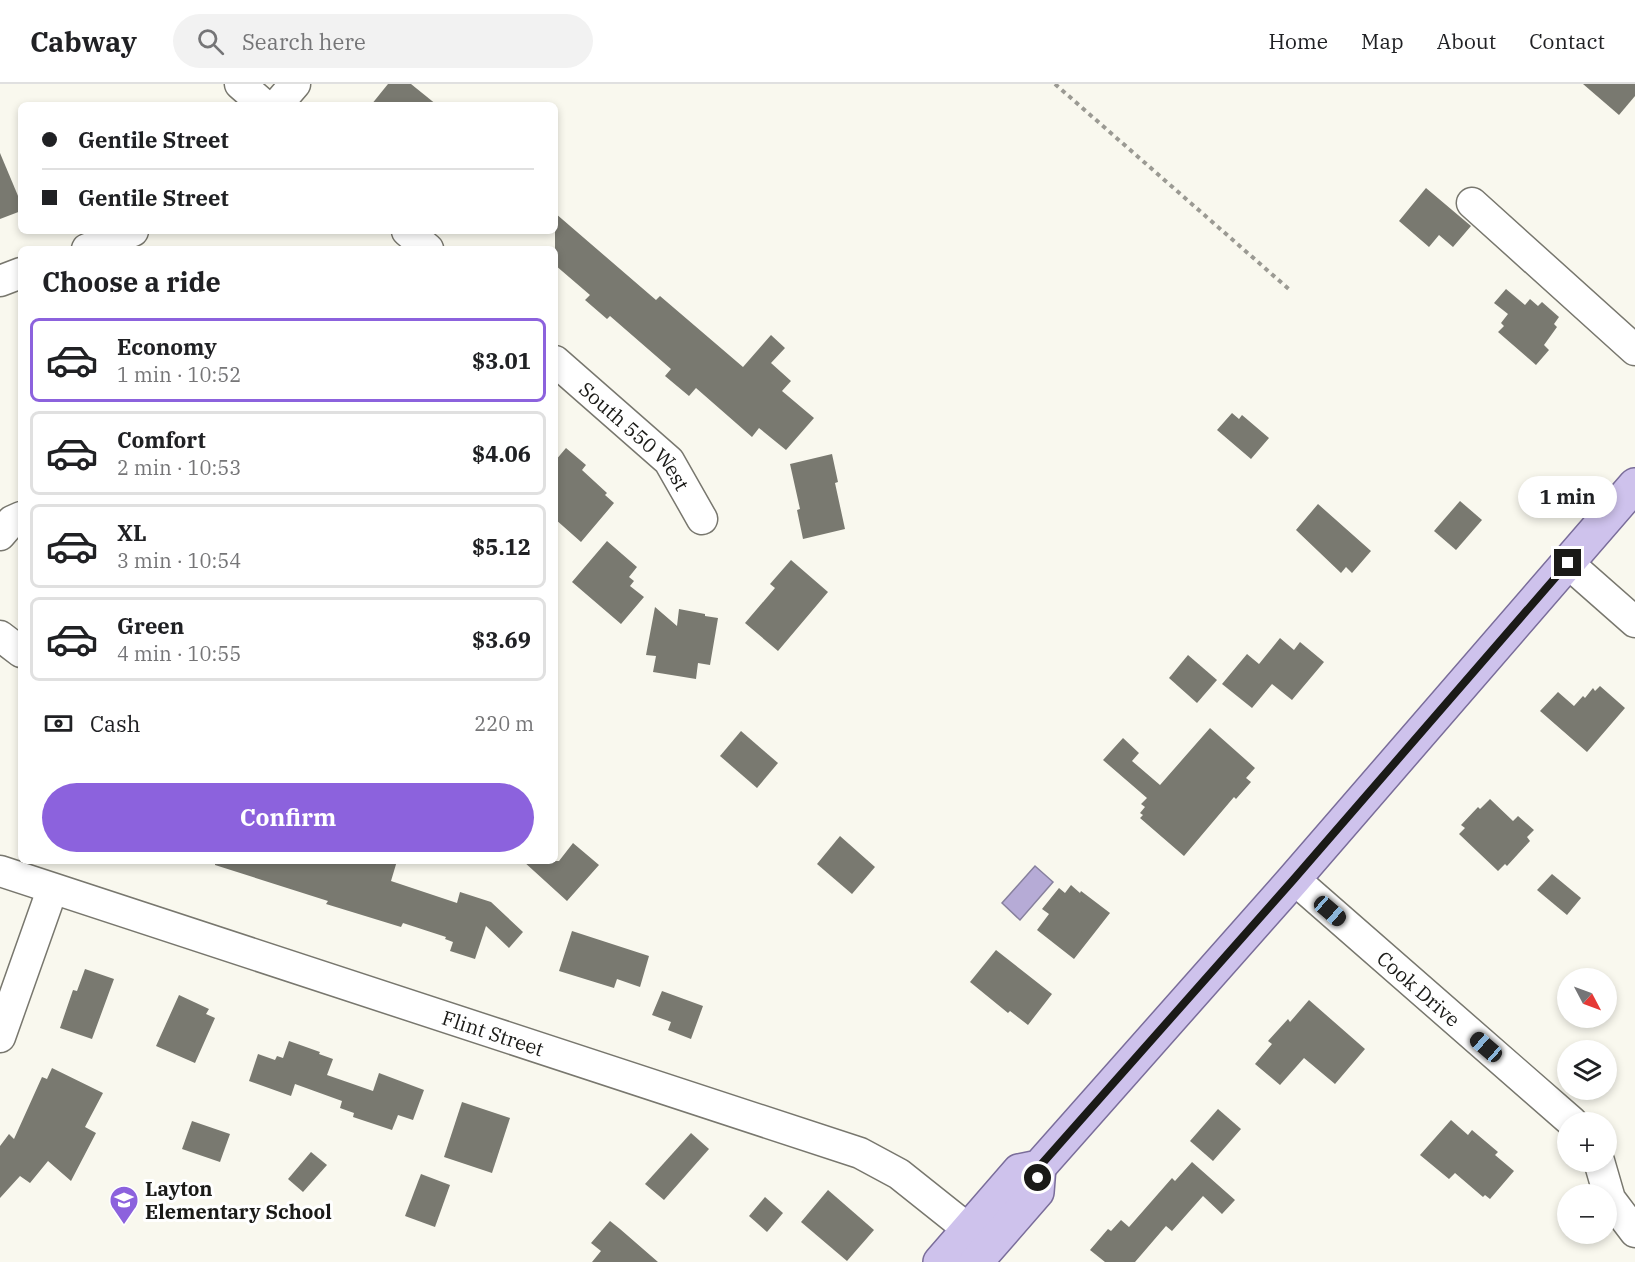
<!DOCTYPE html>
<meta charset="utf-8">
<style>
body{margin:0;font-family:"IBM Plex Serif",serif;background:#f2f2f2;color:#202124;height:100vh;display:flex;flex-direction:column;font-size:22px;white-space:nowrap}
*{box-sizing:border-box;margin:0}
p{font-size:20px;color:#757577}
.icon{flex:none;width:33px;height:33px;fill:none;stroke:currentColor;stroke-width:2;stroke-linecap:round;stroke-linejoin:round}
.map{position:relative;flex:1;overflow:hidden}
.details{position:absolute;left:18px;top:162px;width:540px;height:618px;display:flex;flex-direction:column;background:#fff;border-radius:9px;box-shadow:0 3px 9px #0003}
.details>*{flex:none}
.banner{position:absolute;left:18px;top:18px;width:540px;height:132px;border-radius:9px;box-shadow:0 3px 9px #0003;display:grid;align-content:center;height:132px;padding:0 24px;background:#fff}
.needle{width:39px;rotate:131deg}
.fabs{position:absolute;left:1557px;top:884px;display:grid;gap:12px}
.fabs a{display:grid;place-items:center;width:60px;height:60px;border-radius:50%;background:#fff;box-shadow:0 3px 9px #0003;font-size:30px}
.end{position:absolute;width:27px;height:27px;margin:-14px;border:8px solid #1a1a17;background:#fff;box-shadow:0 0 0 3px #fff}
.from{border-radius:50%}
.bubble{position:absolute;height:42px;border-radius:21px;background:#fff;box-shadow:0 3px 9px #0003;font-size:20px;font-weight:700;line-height:42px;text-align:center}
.car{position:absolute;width:18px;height:36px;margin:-18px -9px;border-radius:8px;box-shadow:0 0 4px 2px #0007;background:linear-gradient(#222 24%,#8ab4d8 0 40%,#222 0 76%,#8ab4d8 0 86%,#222 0)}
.banner b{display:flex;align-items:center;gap:21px;height:57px;font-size:22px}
.banner b+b{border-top:2px solid #e0e0e0}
.banner i{width:15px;height:15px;background:#202124}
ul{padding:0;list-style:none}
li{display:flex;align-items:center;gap:18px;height:84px;margin:0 12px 9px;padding:0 12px;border:3px solid #e0e0e0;border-radius:9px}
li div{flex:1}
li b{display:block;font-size:22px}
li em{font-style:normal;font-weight:700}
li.on{border-color:#8c62dd}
li>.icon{width:54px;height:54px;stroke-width:1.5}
h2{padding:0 24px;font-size:27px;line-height:72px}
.pay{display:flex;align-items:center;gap:15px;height:66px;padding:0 24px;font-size:22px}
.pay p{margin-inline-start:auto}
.cta{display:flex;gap:12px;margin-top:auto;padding:12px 24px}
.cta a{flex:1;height:69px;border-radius:36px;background:#8c62dd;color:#fff;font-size:24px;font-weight:700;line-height:69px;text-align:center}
header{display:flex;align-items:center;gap:36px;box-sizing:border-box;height:84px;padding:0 30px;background:#fff;border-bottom:2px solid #e0e0e0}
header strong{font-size:28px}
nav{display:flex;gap:33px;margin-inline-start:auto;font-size:21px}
.search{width:420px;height:54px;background:#f2f2f2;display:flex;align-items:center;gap:15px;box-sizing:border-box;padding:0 21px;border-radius:33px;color:#757577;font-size:22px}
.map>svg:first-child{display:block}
.water{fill:#b6abd6;stroke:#87809d;stroke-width:1.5}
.building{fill:#797970}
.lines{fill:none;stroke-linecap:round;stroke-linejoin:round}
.minor-casing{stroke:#78776e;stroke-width:33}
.major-casing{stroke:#7a6d9a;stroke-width:36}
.path{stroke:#9b9a93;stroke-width:4;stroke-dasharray:4.5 4.5;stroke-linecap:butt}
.minor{stroke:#fff;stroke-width:30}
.major{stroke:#cec2ec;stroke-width:33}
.route{stroke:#1a1a17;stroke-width:8}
.labels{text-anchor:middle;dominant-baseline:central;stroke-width:6;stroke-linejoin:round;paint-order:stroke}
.street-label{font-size:20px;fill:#1a1a17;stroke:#fff}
.poi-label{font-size:20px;font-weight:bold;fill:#1a1a17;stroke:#fff;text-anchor:start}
</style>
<header>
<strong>Cabway</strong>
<div class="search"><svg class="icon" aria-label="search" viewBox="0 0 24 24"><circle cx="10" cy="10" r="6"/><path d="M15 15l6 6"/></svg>Search here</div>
<nav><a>Home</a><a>Map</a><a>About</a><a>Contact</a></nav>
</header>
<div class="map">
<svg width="1635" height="1178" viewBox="0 0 1635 1178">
<rect width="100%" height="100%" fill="#f9f8ee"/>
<polygon class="water" points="1035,782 1053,798 1020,836 1002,819"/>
<g class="building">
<polygon points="388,0 411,0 437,21 371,21"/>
<polygon points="1583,0 1635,0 1635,12 1619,31"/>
<polygon points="0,69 21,119 21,127 0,135"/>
<polygon points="1426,104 1471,142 1453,163 1439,151 1429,163 1399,137"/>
<polygon points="555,129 656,216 660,212 743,283 771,251 785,264 771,279 791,297 782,307 814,334 786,366 759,344 752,353 696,304 689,312 665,292 671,285 610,232 607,235 585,216 590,211 555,181"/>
<polygon points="1506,205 1525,221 1530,215 1538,222 1542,218 1559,233 1554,240 1557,243 1544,261 1549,266 1536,281 1498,248 1504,242 1501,239 1508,230 1494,219"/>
<polygon points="1232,329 1239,335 1242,331 1269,354 1251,375 1217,346"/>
<polygon points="566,364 586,381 582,386 607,409 605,411 614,419 581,458 555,435 555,377"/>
<polygon points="832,370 838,398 835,399 845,445 803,455 797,426 800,425 790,380"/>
<polygon points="1460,417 1482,436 1456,466 1434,447"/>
<polygon points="1318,420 1371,467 1352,489 1346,483 1341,489 1296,446"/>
<polygon points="607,457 637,483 629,493 634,497 630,502 644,513 621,540 572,498"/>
<polygon points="791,476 828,508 778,567 745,539 775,504 770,500"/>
<polygon points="655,523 677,542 679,525 705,530 705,532 718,534 710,581 698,579 696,595 653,588 656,572 646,571"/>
<polygon points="1280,554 1294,566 1300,558 1324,578 1292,616 1272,600 1252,624 1222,600 1247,570 1259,580"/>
<polygon points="1188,571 1217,596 1197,619 1169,594"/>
<polygon points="1600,602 1625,624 1587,668 1540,627 1558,608 1574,622 1583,612 1585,614 1593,604 1595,607"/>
<polygon points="1210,644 1255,684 1246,694 1251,698 1236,715 1234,713 1184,772 1140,734 1143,731 1140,729 1145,723 1141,720 1147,714 1103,676 1123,654 1139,669 1132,677 1160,701"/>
<polygon points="741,647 778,679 757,704 720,672"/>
<polygon points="1490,715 1513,737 1518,732 1534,746 1527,753 1530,757 1507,782 1505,780 1498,787 1459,750 1465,744 1461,741 1478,723 1480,725"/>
<polygon points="840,752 875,783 852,810 817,780"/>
<polygon points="573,759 599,781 567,817 523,777 559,777"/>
<polygon points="215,777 397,777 391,797 457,819 460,808 491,818 523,848 509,864 486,842 475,875 450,867 453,858 445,855 446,853 403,839 401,843 326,820 328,817 215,781"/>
<polygon points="1552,790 1581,814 1567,831 1537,806"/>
<polygon points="1071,801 1080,809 1081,807 1110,829 1074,875 1037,846 1049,830 1042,825 1059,804 1065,809"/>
<polygon points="572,847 649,872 640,903 617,895 614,904 559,887"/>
<polygon points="996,866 1052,910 1028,941 1010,927 1008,929 970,898"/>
<polygon points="85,885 114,895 92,955 60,944 73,906 77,907"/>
<polygon points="662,907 703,922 691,955 668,946 671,938 652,931"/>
<polygon points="179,911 209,925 206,930 215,934 195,979 156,962"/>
<polygon points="1309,916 1365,965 1335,1000 1304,974 1280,1001 1255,980 1272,960 1268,957 1288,935 1290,938"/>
<polygon points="289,957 320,968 319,970 333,975 327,991 373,1007 379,989 424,1006 413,1036 398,1031 392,1046 353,1033 354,1029 340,1024 342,1017 295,1000 291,1012 249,997 258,970 275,976 277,972 283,974"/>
<polygon points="52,984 103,1009 85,1043 96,1049 71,1097 48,1077 30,1099 20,1092 0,1114 0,1062 9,1050 14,1055 42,993 47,995"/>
<polygon points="462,1018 510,1034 492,1089 444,1073"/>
<polygon points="1218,1025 1241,1045 1213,1077 1190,1057"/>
<polygon points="1451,1036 1468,1051 1472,1046 1498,1068 1495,1071 1514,1087 1490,1115 1485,1111 1483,1113 1455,1089 1449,1095 1420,1071"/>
<polygon points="192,1037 230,1050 220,1078 182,1065"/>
<polygon points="691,1049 709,1065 664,1116 645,1100"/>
<polygon points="311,1068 327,1081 303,1108 288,1095"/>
<polygon points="1192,1078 1235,1116 1222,1130 1203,1112 1172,1147 1166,1142 1135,1178 1105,1178 1090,1166 1108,1145 1111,1147 1121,1136 1129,1143 1172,1094 1175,1097"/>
<polygon points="421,1090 450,1101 435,1143 405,1132"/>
<polygon points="828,1106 874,1146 847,1177 801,1138"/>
<polygon points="765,1113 783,1129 767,1148 749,1132"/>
<polygon points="610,1137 620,1145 658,1178 592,1178 601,1167 591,1159"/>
</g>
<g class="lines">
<g class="minor-casing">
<g id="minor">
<polyline points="240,0 264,21"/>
<polyline points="277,21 295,0"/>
<polyline points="1472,119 1635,266"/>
<polyline points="407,147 428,165"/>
<polyline points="87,165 133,147"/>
<polyline points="0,197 21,189"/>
<path id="s1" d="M555,277L669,377L702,435"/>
<polyline points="0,451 12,437 21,433"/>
<polyline points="1568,479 1635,538"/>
<polyline points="0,552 21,568"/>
<path id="s2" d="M0,787L860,1069L899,1090L968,1145"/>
<path id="s3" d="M1294,795L1572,1038"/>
<polyline points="0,953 52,806"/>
<polyline points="1599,1077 1610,1115 1635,1148"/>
</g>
</g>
<g class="major-casing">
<g id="major">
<polyline points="940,1178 1019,1087 1039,1083 1294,795 1635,401"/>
<polyline points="976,1178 1037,1108 1039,1083"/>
</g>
</g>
<polyline class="path" points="1055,0 1291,207"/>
<use href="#minor" class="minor"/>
<use href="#major" class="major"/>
</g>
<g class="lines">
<polyline class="route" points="1038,1094 1039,1083 1294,795 1568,479"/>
</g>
<defs>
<g id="school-pin" transform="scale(1.5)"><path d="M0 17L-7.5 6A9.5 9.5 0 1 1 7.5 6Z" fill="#8c62dd" stroke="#fff"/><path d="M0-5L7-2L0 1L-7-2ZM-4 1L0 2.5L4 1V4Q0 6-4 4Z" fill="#fff"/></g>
</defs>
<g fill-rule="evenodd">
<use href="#school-pin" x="124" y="1116"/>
</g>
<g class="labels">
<g class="street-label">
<text stroke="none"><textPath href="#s1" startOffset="110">South 550 West</textPath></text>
<text stroke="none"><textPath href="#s3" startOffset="166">Cook Drive</textPath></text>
<text stroke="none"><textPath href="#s2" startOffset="519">Flint Street</textPath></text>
</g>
<g class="poi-label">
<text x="145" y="1104">Layton<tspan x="145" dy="23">Elementary School</tspan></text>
</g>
</g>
</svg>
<div class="fabs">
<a><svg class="needle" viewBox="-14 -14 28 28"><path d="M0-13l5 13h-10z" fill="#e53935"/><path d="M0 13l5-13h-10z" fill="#757577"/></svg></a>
<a><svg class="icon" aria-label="layers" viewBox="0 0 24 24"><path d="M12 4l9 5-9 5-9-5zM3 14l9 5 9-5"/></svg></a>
<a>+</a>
<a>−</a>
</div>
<i class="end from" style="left:1038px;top:1094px"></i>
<i class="end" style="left:1568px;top:479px"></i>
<div class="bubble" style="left:1518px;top:392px;width:99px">1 min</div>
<i class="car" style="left:1330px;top:827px;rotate:131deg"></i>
<i class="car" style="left:1486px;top:963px;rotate:311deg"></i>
<div class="banner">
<b><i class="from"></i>Gentile Street</b>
<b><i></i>Gentile Street</b>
</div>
<section class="details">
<h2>Choose a ride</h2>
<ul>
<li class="on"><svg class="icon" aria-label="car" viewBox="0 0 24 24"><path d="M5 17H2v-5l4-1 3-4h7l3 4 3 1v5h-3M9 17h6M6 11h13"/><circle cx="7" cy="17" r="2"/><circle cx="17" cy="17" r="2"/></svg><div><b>Economy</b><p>1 min · 10:52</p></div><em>$3.01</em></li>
<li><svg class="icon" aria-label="car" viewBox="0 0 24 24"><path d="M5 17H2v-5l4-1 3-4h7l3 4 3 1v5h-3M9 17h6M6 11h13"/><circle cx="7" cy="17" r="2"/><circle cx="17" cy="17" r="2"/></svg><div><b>Comfort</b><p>2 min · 10:53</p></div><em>$4.06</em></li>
<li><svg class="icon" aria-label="car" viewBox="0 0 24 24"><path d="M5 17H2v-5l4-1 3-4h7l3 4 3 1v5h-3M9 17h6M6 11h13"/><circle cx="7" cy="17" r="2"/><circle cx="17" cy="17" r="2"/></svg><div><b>XL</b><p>3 min · 10:54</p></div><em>$5.12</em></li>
<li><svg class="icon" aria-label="car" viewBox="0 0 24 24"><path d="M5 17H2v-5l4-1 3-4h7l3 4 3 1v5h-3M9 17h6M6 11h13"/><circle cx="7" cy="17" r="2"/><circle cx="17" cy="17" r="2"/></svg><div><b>Green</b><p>4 min · 10:55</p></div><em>$3.69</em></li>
</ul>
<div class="pay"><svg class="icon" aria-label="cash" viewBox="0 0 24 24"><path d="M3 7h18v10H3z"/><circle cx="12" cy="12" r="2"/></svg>Cash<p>220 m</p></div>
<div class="cta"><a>Confirm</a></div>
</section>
</div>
